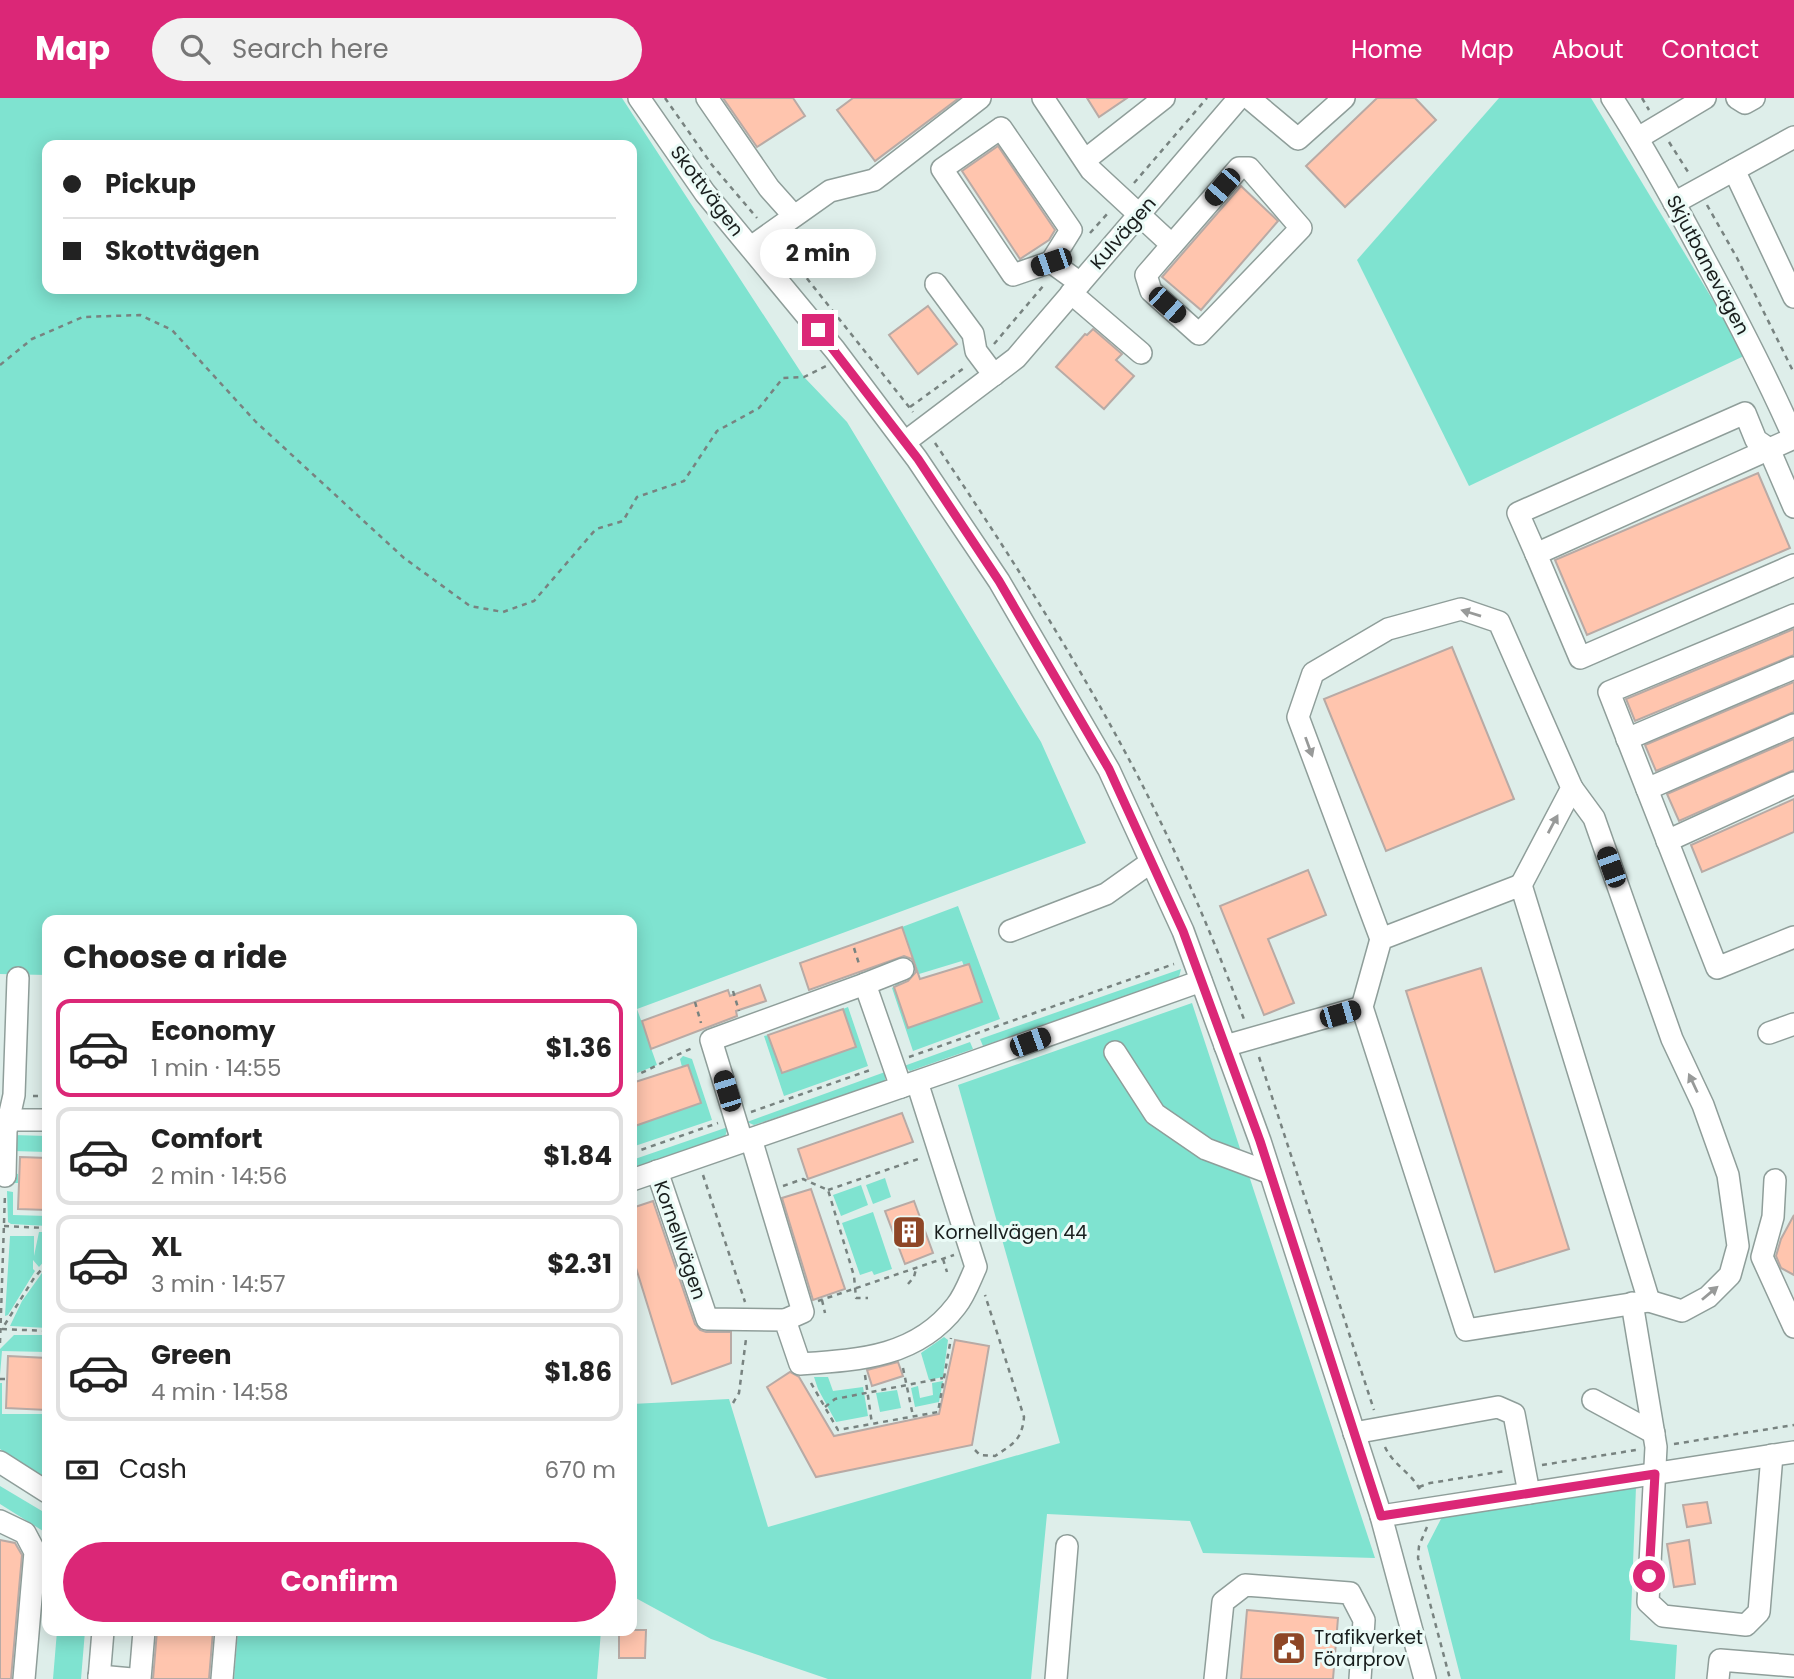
<!DOCTYPE html>
<meta charset="utf-8">
<style>
body{margin:0;font-family:Poppins,sans-serif;background:#f2f2f2;color:#222;height:100vh;display:flex;flex-direction:column;font-size:26px;white-space:nowrap}
*{box-sizing:border-box;margin:0}
p{font-size:23px;color:#767676}
.icon{flex:none;width:38px;height:38px;fill:none;stroke:currentColor;stroke-width:2;stroke-linecap:round;stroke-linejoin:round}
.map{position:relative;flex:1;overflow:hidden}
.side{position:absolute;left:42px;top:817px;width:595px;height:721px;display:flex;flex-direction:column;background:#fff;border-radius:14px;box-shadow:0 4px 18px #0003}
.side>*{flex:none}
.banner{position:absolute;left:42px;top:42px;width:595px;height:154px;border-radius:14px;box-shadow:0 4px 18px #0003;display:grid;align-content:center;height:154px;padding:0 21px;background:#fff}
.end{position:absolute;width:32px;height:32px;margin:-16px;border:9px solid #db2777;background:#fff;box-shadow:0 0 0 4px #fff}
.from{border-radius:50%}
.bubble{position:absolute;height:49px;border-radius:24px;background:#fff;box-shadow:0 4px 18px #0003;font-size:23px;font-weight:700;line-height:49px;text-align:center}
.car{position:absolute;width:21px;height:42px;margin:-21px -10px;border-radius:9px;box-shadow:0 0 5px 2px #0007;background:linear-gradient(#222 24%,#8ab4d8 0 40%,#222 0 76%,#8ab4d8 0 86%,#222 0)}
.banner b{display:flex;align-items:center;gap:24px;height:66px;font-size:26px}
.banner b+b{border-top:2px solid #e0e0e0}
.banner i{width:18px;height:18px;background:#222}
ul{padding:0;list-style:none}
li{display:flex;align-items:center;gap:21px;height:98px;margin:0 14px 10px;padding:0 7px;border:4px solid #e0e0e0;border-radius:14px}
li div{flex:1}
li b{display:block;font-size:26px}
li em{font-style:normal;font-weight:700}
li.selected{border-color:#db2777}
li>.icon{width:63px;height:63px;stroke-width:1.5}
h2{padding:0 21px;font-size:32px;line-height:84px}
.pay{display:flex;align-items:center;gap:18px;height:77px;padding:0 21px;font-size:26px}
.pay p{margin-inline-start:auto}
.primary-button{display:flex;gap:14px;margin-top:auto;padding:14px 21px}
.primary-button a{flex:1;height:80px;border-radius:42px;background:#db2777;color:#fff;font-size:28px;font-weight:700;line-height:80px;text-align:center}
header{display:flex;align-items:center;gap:42px;box-sizing:border-box;height:98px;padding:0 35px;background:#db2777;color:#fff}
header strong{font-size:33px}
nav{display:flex;gap:38px;margin-inline-start:auto;font-size:24px}
.search{width:490px;height:63px;background:#f2f2f2;display:flex;align-items:center;gap:18px;box-sizing:border-box;padding:0 24px;border-radius:38px;color:#767676;font-size:26px}
.map>svg:first-child{display:block}
.green{fill:#7fe3d0;fill-rule:evenodd}
.building{fill:#ffc5ae;stroke:#b8aaa5;stroke-width:2}
.lines{fill:none;stroke-linecap:round;stroke-linejoin:round}
.minor-casing{stroke:#8f9e9a;stroke-width:24}
.path{stroke:#788380;stroke-width:2.5;stroke-dasharray:5 5;stroke-linecap:butt}
.minor{stroke:#fff;stroke-width:21}
.oneway{fill:#989a99}
.route{stroke:#db2777;stroke-width:9}
.labels{text-anchor:middle;dominant-baseline:central;stroke-width:6;stroke-linejoin:round;paint-order:stroke}
.street-label{font-size:19px;fill:#191e1d;stroke:#ebfbf7}
.poi-label{font-size:19px;fill:#191e1d;stroke:#ebfbf7;text-anchor:start}
</style>
<header>
<strong>Map</strong>
<div class="search"><svg class="icon" aria-label="search" viewBox="0 0 24 24"><circle cx="10" cy="10" r="6"/><path d="M15 15l6 6"/></svg>Search here</div>
<nav><a>Home</a><a>Map</a><a>About</a><a>Contact</a></nav>
</header>
<div class="map">
<svg width="1794" height="1581" viewBox="0 0 1794 1581">
<rect width="100%" height="100%" fill="#deeeea"/>
<g class="green">
<path d="M0,0H622L804,279L847,324L1041,644L1086,745L637,911L657,967L632,977V822H47V877L0,876ZM47,47H632V191H47Z"/>
<polygon points="1499,0 1591,0 1746,257 1469,388 1357,162"/>
<polygon points="958,808 1000,921 913,953 892,890 899,884 901,889 895,892 908,929 969,866 964,868 962,863 919,876 902,829"/>
<polygon points="1181,871 1179,879 983,948 980,941"/>
<polygon points="1192,905 1375,1460 1203,1455 1190,1423 1047,1416 1031,1581 828,1581 711,1541 632,1498 632,1306 729,1301 768,1429 1060,1345 958,987"/>
<polygon points="848,909 868,968 784,998 764,938 768,937 782,975 856,949 843,911"/>
<polygon points="970,944 973,951 910,973 904,968"/>
<polygon points="683,958 692,961 712,1022 632,1049 632,1029 701,1005 688,968 682,969 680,961"/>
<polygon points="885,974 885,983 754,1027 747,1024"/>
<polygon points="728,1029 725,1039 632,1071 632,1062"/>
<polygon points="13,1037 47,1038 47,1054 13,1053 14,1075 18,1076 18,1085 10,1085"/>
<polygon points="885,1080 891,1099 873,1106 866,1087"/>
<polygon points="861,1087 868,1107 841,1118 833,1097"/>
<polygon points="7,1093 13,1094 13,1117 47,1118 47,1128 11,1126 8,1124"/>
<polygon points="873,1114 892,1171 874,1177 872,1173 860,1177 842,1125"/>
<polygon points="39,1134 47,1134 47,1144 42,1147 47,1152 47,1160 39,1169 33,1162 33,1171 35,1173 8,1217 5,1218 10,1138 34,1138 34,1158"/>
<polygon points="47,1168 47,1230 10,1228 22,1203"/>
<polygon points="14,1237 47,1237 47,1254 2,1253 0,1277 0,1251"/>
<polygon points="944,1239 948,1242 943,1279 929,1282 921,1255"/>
<polygon points="814,1279 828,1279 833,1293 863,1289 868,1318 836,1324 818,1291"/>
<polygon points="943,1283 939,1304 915,1309 911,1290 918,1288 920,1300 933,1297 932,1285"/>
<polygon points="0,1285 2,1285 2,1316 47,1316 47,1385 0,1351"/>
<polygon points="897,1292 901,1310 880,1314 876,1295"/>
<polygon points="0,1388 47,1416 47,1444 43,1433 0,1406"/>
<polygon points="1636,1389 1630,1542 1677,1547 1675,1581 1461,1581 1427,1448 1442,1419"/>
<polygon points="57,1533 85,1533 81,1581 53,1581"/>
<polygon points="238,1533 601,1533 597,1581 234,1581"/>
</g>
<g class="building">
<polygon points="723,0 793,0 805,18 757,49"/>
<polygon points="853,0 959,0 875,63 837,12"/>
<polygon points="1087,0 1127,0 1099,19"/>
<polygon points="1377,0 1415,0 1436,22 1345,109 1306,68"/>
<polygon points="998,48 1055,132 1049,142 1020,161 962,73"/>
<polygon points="1241,88 1278,123 1201,212 1162,179"/>
<polygon points="928,208 957,246 918,276 889,237"/>
<polygon points="1093,231 1122,256 1116,262 1134,278 1104,311 1056,269 1085,236 1087,237"/>
<polygon points="1758,375 1790,450 1587,537 1555,462"/>
<polygon points="1794,531 1794,557 1635,623 1626,601"/>
<polygon points="1452,549 1514,701 1386,753 1324,601"/>
<polygon points="1794,584 1794,614 1656,673 1645,647"/>
<polygon points="1794,641 1794,672 1679,723 1667,696"/>
<polygon points="1794,701 1794,734 1702,774 1691,747"/>
<polygon points="1308,772 1326,817 1268,841 1294,905 1264,917 1220,808"/>
<polygon points="902,829 920,881 969,866 982,904 908,930 894,889 908,883 916,874 912,861 904,858 809,892 800,865"/>
<polygon points="1481,870 1569,1151 1495,1174 1406,893"/>
<polygon points="760,887 766,903 736,913 737,918 651,951 642,923 728,892 730,898"/>
<polygon points="843,911 856,949 782,975 768,937"/>
<polygon points="688,967 701,1005 632,1029 632,985"/>
<polygon points="902,1015 913,1044 808,1081 798,1051"/>
<polygon points="20,1059 47,1060 47,1112 18,1111"/>
<polygon points="811,1091 845,1191 813,1202 782,1100"/>
<polygon points="653,1103 695,1226 700,1232 706,1234 731,1234 731,1265 672,1286 632,1157 632,1110"/>
<polygon points="914,1103 933,1155 905,1166 885,1113"/>
<polygon points="1794,1117 1794,1177 1781,1170 1776,1158 1781,1141"/>
<polygon points="955,1242 989,1248 972,1347 816,1379 767,1289 790,1274 799,1279 834,1338 939,1316"/>
<polygon points="8,1258 47,1260 47,1312 6,1310"/>
<polygon points="898,1264 903,1278 872,1288 867,1272"/>
<polygon points="1707,1404 1711,1425 1687,1429 1683,1407"/>
<polygon points="0,1442 15,1445 22,1457 11,1581 0,1581"/>
<polygon points="1689,1442 1695,1486 1674,1489 1667,1446"/>
<polygon points="1247,1512 1338,1520 1333,1581 1241,1581"/>
<polygon points="632,1532 646,1532 645,1560 619,1560 619,1533"/>
<polygon points="213,1533 209,1581 153,1581 157,1533"/>
</g>
<g class="lines">
<g class="minor-casing">
<g id="minor">
<polyline points="639,0 705,95 835,252 917,361 999,483 1109,672 1183,833 1260,1043 1381,1418 1425,1581"/>
<polyline points="707,0 769,90 794,118"/>
<polyline points="1043,0 1091,72 1172,147 1146,177 1151,193 1199,236 1301,130 1249,70 1239,70 1172,147"/>
<polyline points="1249,0 1298,41 1344,0"/>
<path d="M1612,0C1646,52 1676,107 1705,162C1737,221 1767,279 1794,340"/>
<polyline points="1737,0 1745,5 1754,0"/>
<polyline points="1638,40 1705,0"/>
<polyline points="1085,62 1164,0"/>
<polyline points="1734,72 1794,199"/>
<polyline points="1674,105 1794,39"/>
<polyline points="751,149 830,93 874,82 980,0"/>
<polyline points="1051,164 1071,132 1001,30 942,71 1013,177 1051,164 1080,185"/>
<polyline points="936,186 973,236 976,253 994,277"/>
<polyline points="1071,195 1141,255"/>
<polyline points="1794,340 1536,456 1580,560 1794,467"/>
<polyline points="905,344 1016,260 1239,0"/>
<polyline points="1536,456 1518,415 1745,315 1756,342 1769,351 1794,409"/>
<polyline points="1794,517 1609,594 1717,870 1794,839"/>
<polyline points="1627,641 1794,570"/>
<polyline points="1572,690 1594,720 1672,941 1703,1007 1728,1077 1738,1148 1730,1177 1708,1199 1682,1213 1649,1203"/>
<polyline points="1647,691 1794,627"/>
<polyline points="1667,743 1794,685"/>
<polygon points="1521,787 1649,1203 1466,1232 1362,909 1381,841"/>
<polyline points="1010,833 1106,796 1151,764"/>
<polyline points="1381,841 1298,619 1313,575 1388,531 1461,511 1499,524 1572,690 1521,787"/>
<polyline points="865,886 903,871"/>
<polyline points="1769,935 1794,926"/>
<polyline points="1225,948 1362,909"/>
<polyline points="1115,954 1155,1016 1206,1051 1270,1075"/>
<polyline points="0,1022 47,1022"/>
<polyline points="751,1041 803,1214 785,1222"/>
<polyline points="742,1043 711,942 865,886 901,989"/>
<path d="M657,1073L707,1221L785,1222L800,1266C860,1262 917,1259 956,1208C965,1197 970,1182 976,1169L917,984"/>
<polyline points="5,1078 6,1033 14,997 18,880"/>
<polyline points="632,1082 956,970 1201,883"/>
<polyline points="1775,1082 1773,1119 1762,1159 1794,1229"/>
<polyline points="1632,1205 1656,1349 1648,1504 1663,1518 1746,1527 1759,1514 1772,1357"/>
<polyline points="1593,1302 1654,1335"/>
<polyline points="1354,1335 1498,1309 1514,1316 1529,1395"/>
<polyline points="0,1364 47,1394"/>
<polyline points="1381,1418 1794,1354"/>
<polyline points="0,1423 25,1435 35,1454 24,1581"/>
<polyline points="99,1578 132,1581"/>
<polyline points="99,1581 103,1533"/>
<polyline points="140,1581 144,1533"/>
<polyline points="222,1581 226,1533"/>
<polyline points="1056,1581 1067,1448"/>
<polyline points="1215,1581 1223,1504 1245,1487 1350,1495 1364,1522 1360,1581"/>
<polyline points="1718,1581 1720,1562 1794,1568"/>
</g>
</g>
<g class="path">
<polyline points="665,0 712,67 757,120"/>
<polyline points="1642,0 1649,12"/>
<polyline points="1669,44 1690,77"/>
<polyline points="1134,85 1207,0"/>
<polyline points="1707,107 1737,160 1794,275"/>
<polyline points="1090,135 1109,114"/>
<polyline points="782,149 913,314"/>
<polyline points="994,246 1044,187"/>
<polyline points="0,267 32,241 83,219 140,217 172,232 256,324 404,460 470,508 503,514 534,503 596,431 623,423 637,399 684,383 717,333 759,310 783,280 804,279 826,268"/>
<polyline points="910,309 964,270"/>
<path d="M935,345C1002,445 1067,546 1124,652C1171,739 1210,831 1245,924"/>
<polyline points="854,850 860,869"/>
<polyline points="733,893 739,913"/>
<polyline points="695,904 701,925"/>
<polyline points="909,959 1174,866"/>
<polyline points="1259,959 1374,1312"/>
<path d="M632,979C654,970 673,958 695,949"/>
<polyline points="33,998 47,998"/>
<polyline points="751,1014 873,971"/>
<polyline points="632,1055 718,1025"/>
<polyline points="703,1077 745,1204"/>
<polyline points="783,1088 803,1081 828,1092 854,1178 856,1200 868,1200"/>
<polyline points="828,1092 921,1060"/>
<polyline points="4,1128 47,1130"/>
<polyline points="943,1161 947,1174"/>
<polyline points="47,1165 34,1180 2,1231 47,1233"/>
<polyline points="908,1186 914,1179 916,1171"/>
<polyline points="822,1202 825,1215"/>
<polyline points="818,1203 954,1157"/>
<polyline points="0,1245 5,1095"/>
<polyline points="903,1270 913,1318"/>
<polyline points="865,1277 872,1326"/>
<polyline points="0,1281 7,1281"/>
<polyline points="811,1285 838,1332 938,1314 951,1240"/>
<polyline points="733,1305 739,1295 746,1241"/>
<polyline points="825,1309 835,1301 943,1280"/>
<polyline points="1674,1346 1794,1327"/>
<path d="M1385,1349C1393,1367 1412,1375 1420,1392"/>
<path d="M975,1352L980,1357L995,1358C1013,1346 1022,1342 1024,1319L985,1197"/>
<polyline points="1542,1367 1636,1352"/>
<polyline points="1419,1389 1430,1385 1505,1373"/>
<polyline points="1427,1429 1419,1448 1418,1460 1450,1581"/>
</g>
<use href="#minor" class="minor"/>
</g>
<defs><path id="oneway-solid" d="M-6-.8H1V-3.2L6.5 0L1 3.2V.8H-6Z" transform="scale(1.75)"/></defs>
<g class="oneway">
<use href="#oneway-solid" transform="translate(1471 515) rotate(-163)"/>
<use href="#oneway-solid" transform="translate(1309 649) rotate(70)"/>
<use href="#oneway-solid" transform="translate(1553 726) rotate(-62)"/>
<use href="#oneway-solid" transform="translate(1693 985) rotate(-115)"/>
<use href="#oneway-solid" transform="translate(1710 1195) rotate(-40)"/>
</g>
<g class="lines">
<polyline class="route" points="818,232 918,361 999,483 1109,671 1183,833 1260,1043 1381,1418 1655,1376 1649,1478"/>
</g>
<defs>
<g id="building-square" transform="scale(1.75)"><rect x="-9" y="-9" width="18" height="18" rx="4" fill="#8e4626" stroke="#ebfbf7"/><path d="M-4-6H4V6H1V3H-1V6H-4ZM-2.5-4.3h1.7v1.8h-1.7ZM.8-4.3h1.7v1.8H.8ZM-2.5-1h1.7V.8h-1.7ZM.8-1h1.7V.8H.8Z" fill="#fff"/></g>
<g id="civic-square" transform="scale(1.75)"><rect x="-9" y="-9" width="18" height="18" rx="4" fill="#8e4626" stroke="#ebfbf7"/><path d="M-.6-6.5H3V-4.5H.6V-3L4-1V1h2V6H-6V1h2V-1L-.6-3ZM-1.2 2.5V6h2.4V2.5Z" fill="#fff"/></g>
</defs>
<g fill-rule="evenodd">
<use href="#building-square" x="909" y="1134"/>
<use href="#civic-square" x="1289" y="1550"/>
</g>
<g class="labels">
<g class="street-label">
<text transform="translate(707 93) rotate(53)">Skottvägen</text>
<text transform="translate(1123 135) rotate(-49)">Kulvägen</text>
<text transform="translate(1708 167) rotate(62)">Skjutbanevägen</text>
<text transform="translate(680 1142) rotate(71)">Kornellvägen</text>
</g>
<g class="poi-label">
<text x="934" y="1134">Kornellvägen 44</text>
<text x="1314" y="1539">Trafikverket<tspan x="1314" dy="22">Förarprov</tspan></text>
</g>
</g>
</svg>
<i class="end from" style="left:1649px;top:1478px"></i>
<i class="end" style="left:818px;top:232px"></i>
<div class="bubble" style="left:760px;top:131px;width:116px">2 min</div>
<i class="car" style="left:1222px;top:89px;rotate:221deg"></i>
<i class="car" style="left:1051px;top:164px;rotate:251deg"></i>
<i class="car" style="left:1167px;top:207px;rotate:132deg"></i>
<i class="car" style="left:1611px;top:769px;rotate:340deg"></i>
<i class="car" style="left:1340px;top:916px;rotate:74deg"></i>
<i class="car" style="left:1030px;top:944px;rotate:70deg"></i>
<i class="car" style="left:727px;top:993px;rotate:343deg"></i>
<div class="banner">
<b><i class="from"></i>Pickup</b>
<b><i></i>Skottvägen</b>
</div>
<section class="side">
<h2>Choose a ride</h2>
<ul>
<li class="selected"><svg class="icon" aria-label="car" viewBox="0 0 24 24"><path d="M5 17H2v-5l4-1 3-4h7l3 4 3 1v5h-3M9 17h6M6 11h13"/><circle cx="7" cy="17" r="2"/><circle cx="17" cy="17" r="2"/></svg><div><b>Economy</b><p>1 min · 14:55</p></div><em>$1.36</em></li>
<li><svg class="icon" aria-label="car" viewBox="0 0 24 24"><path d="M5 17H2v-5l4-1 3-4h7l3 4 3 1v5h-3M9 17h6M6 11h13"/><circle cx="7" cy="17" r="2"/><circle cx="17" cy="17" r="2"/></svg><div><b>Comfort</b><p>2 min · 14:56</p></div><em>$1.84</em></li>
<li><svg class="icon" aria-label="car" viewBox="0 0 24 24"><path d="M5 17H2v-5l4-1 3-4h7l3 4 3 1v5h-3M9 17h6M6 11h13"/><circle cx="7" cy="17" r="2"/><circle cx="17" cy="17" r="2"/></svg><div><b>XL</b><p>3 min · 14:57</p></div><em>$2.31</em></li>
<li><svg class="icon" aria-label="car" viewBox="0 0 24 24"><path d="M5 17H2v-5l4-1 3-4h7l3 4 3 1v5h-3M9 17h6M6 11h13"/><circle cx="7" cy="17" r="2"/><circle cx="17" cy="17" r="2"/></svg><div><b>Green</b><p>4 min · 14:58</p></div><em>$1.86</em></li>
</ul>
<div class="pay"><svg class="icon" aria-label="cash" viewBox="0 0 24 24"><path d="M3 7h18v10H3z"/><circle cx="12" cy="12" r="2"/></svg>Cash<p>670 m</p></div>
<div class="primary-button"><a>Confirm</a></div>
</section>
</div>
